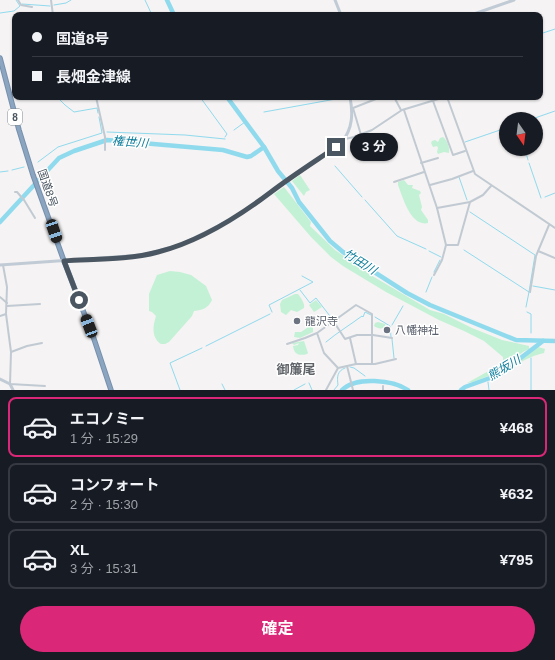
<!DOCTYPE html>
<html lang="ja">
<meta charset="utf-8">
<style>
body{margin:0;font-family:Arial,"Noto Sans JP",sans-serif;background:#242831;color:#f1f3f6;height:100vh;display:flex;flex-direction:column;font-size:15px;white-space:nowrap}
*{box-sizing:border-box;margin:0}
p{font-size:13px;color:#9ea1a6}
.icon{flex:none;width:22px;height:22px;fill:none;stroke:currentColor;stroke-width:2;stroke-linecap:round;stroke-linejoin:round}
.map{position:relative;height:390px;overflow:hidden}
.side{display:flex;flex-direction:column;background:#171b24;flex:1}
.side>*{flex:none}
.banner{position:absolute;left:12px;top:12px;width:531px;height:88px;border-radius:8px;box-shadow:0 1px 3px #0004;display:grid;align-content:center;height:88px;padding:0 20px;background:#171b24}
.needle{width:26px;rotate:166deg}
.buttons{position:absolute;left:499px;top:112px;display:grid;gap:8px}
.buttons a{display:grid;place-items:center;width:44px;height:44px;border-radius:50%;background:#171b24;box-shadow:0 1px 3px #0004;font-size:20px}
.end{position:absolute;width:18px;height:18px;margin:-9px;border:5px solid #4a5661;background:#fff;box-shadow:0 0 0 2px #fff}
.from{border-radius:50%}
.bubble{position:absolute;height:28px;border-radius:14px;background:#171b24;box-shadow:0 1px 3px #0004;font-size:13px;font-weight:700;line-height:28px;text-align:center}
.car{position:absolute;width:12px;height:24px;margin:-12px -6px;border-radius:5px;box-shadow:0 0 3px 1px #0007;background:linear-gradient(#222 24%,#8ab4d8 0 40%,#222 0 76%,#8ab4d8 0 86%,#222 0)}
.banner b{display:flex;align-items:center;gap:14px;height:38px;font-size:15px}
.banner b+b{border-top:1px solid #363941}
.banner i{width:10px;height:10px;background:#f1f3f6}
ul{padding:7px 0 0;list-style:none}
li{display:flex;align-items:center;gap:12px;height:60px;margin:0 8px 6px;padding:0 12px;border:2px solid #363941;border-radius:8px}
li div{flex:1}
li b{display:block;font-size:15px}
li em{font-style:normal;font-weight:700}
li.current{border-color:#db2777}
li>.icon{width:36px;height:36px;stroke-width:1.5}
.button{display:flex;gap:8px;margin-top:auto;padding:8px 20px}
.button a{flex:1;height:46px;border-radius:24px;background:#db2777;color:#fff;font-size:16px;font-weight:700;line-height:46px;text-align:center}
.map>svg:first-child{display:block}
.green{fill:#c3f1d5}
.lines{fill:none;stroke-linecap:round;stroke-linejoin:round}
.stream{stroke:#90daee;stroke-width:1}
.river{stroke:#90daee;stroke-width:4.5}
.highway-casing{stroke:#7690ad;stroke-width:5.5}
.street{stroke:#c1cad2;stroke-width:2}
.secondary{stroke:#c1cbd6;stroke-width:3}
.highway{stroke:#8ba5c1;stroke-width:3.5}
.route{stroke:#4a5661;stroke-width:5}
.worship-dot{fill:#6b7280;stroke:#fff;stroke-width:1.5}
.labels{text-anchor:middle;dominant-baseline:central;stroke-width:3;stroke-linejoin:round;paint-order:stroke}
.shield{fill:#fff;stroke:#808990;stroke-width:1}
.shield-label{font-size:10px;font-weight:bold;fill:#4a5661}
.street-label{font-size:11px;fill:#4a5661;stroke:#fff}
.worship-label{font-size:11px;fill:#5b616d;stroke:#fff;text-anchor:start}
.water-label{font-size:12px;font-style:italic;fill:#0c7c9b;stroke:#fff}
.quarter-label{font-size:13px;font-weight:bold;fill:#5f6368;stroke:#fff}
</style>
<div class="map">
<svg width="555" height="390" viewBox="0 0 555 390">
<rect width="100%" height="100%" fill="#f5f3f3"/>
<g class="green">
<path d="M443,137C447,140 450,148 449,153L444,152L438,154L437,152L438,148L437,146L433,147L431,143L432,141L435,140L438,142L440,138Z"/>
<polygon points="300,175 310,190 306,192 304,196 292,181"/>
<path d="M404,180L408,185H413L412,188L420,191L421,193L419,195L422,207L421,210L428,220V223C411,227 403,198 398,185V182Z"/>
<polygon points="284,187 311,222 310,226 335,250 374,277 430,310 444,314 472,328 502,340 529,346 529,349 523,352 496,373 473,382 467,383 503,363 503,357 484,341 464,331 439,320 386,292 343,266 331,257 311,237 274,194"/>
<path d="M170,271L180,272L191,275L206,286L212,300C208,308 203,310 194,311L192,316L169,342L165,344H161C151,337 153,326 156,316L152,312L149,311V294L157,275Z"/>
<path d="M295,294H298C301,298 305,303 304,308L297,312L291,310L286,315L281,312L280,304L282,300Z"/>
<polygon points="316,300 322,307 314,312 309,305"/>
<polygon points="307,321 313,328 313,332 300,338 294,337 295,332 301,332 307,328"/>
<path d="M378,322L385,324L386,327C382,329 378,329 374,326L375,323Z"/>
<path d="M304,341L308,353L307,354C300,356 294,355 293,346L298,345L299,343L294,345L292,343Z"/>
<path d="M538,347L545,349L544,353C524,357 508,371 491,381H489L506,371Z"/>
</g>
<g class="lines">
<g class="stream">
<polyline points="145,0 152,15"/>
<polyline points="22,4 50,6"/>
<polyline points="54,5 66,3 71,0"/>
<polyline points="0,13 14,11 20,6 16,0"/>
<polyline points="476,15 479,15"/>
<polyline points="540,34 555,29"/>
<polyline points="13,91 15,91"/>
<polyline points="57,97 65,105 74,112 97,108 98,113"/>
<polyline points="200,97 227,134 225,137"/>
<polyline points="264,112 347,97"/>
<polyline points="532,119 555,111"/>
<polyline points="234,130 245,122"/>
<polyline points="107,132 185,135 225,139"/>
<polyline points="465,142 506,128"/>
<polyline points="525,149 528,160"/>
<polyline points="38,162 58,147 102,133 99,117"/>
<polyline points="529,163 541,198"/>
<polyline points="335,166 362,197"/>
<polyline points="12,170 24,167"/>
<polyline points="0,172 8,171"/>
<polyline points="459,177 467,200"/>
<polyline points="545,197 555,193"/>
<polyline points="365,200 397,236 426,249"/>
<polyline points="470,212 535,255 529,292"/>
<polyline points="464,250 529,292 526,307"/>
<polyline points="429,251 441,257"/>
<polyline points="434,272 440,260"/>
<polyline points="533,286 555,290"/>
<polyline points="300,290 310,303 316,298 333,320"/>
<polyline points="426,292 432,277"/>
<polyline points="272,312 269,305 313,282 302,276"/>
<polyline points="527,312 531,314 531,333"/>
<polyline points="375,317 390,326 391,337"/>
<polyline points="392,325 403,306"/>
<polyline points="392,339 394,358"/>
<path d="M326,342C338,332 350,325 362,316L363,317L365,312L371,315"/>
<polyline points="206,346 270,314"/>
<polyline points="531,358 531,390"/>
<polyline points="350,367 354,368 365,376"/>
<polyline points="488,382 489,390"/>
<polyline points="309,383 312,390"/>
<polyline points="222,384 225,390"/>
<polyline points="180,390 170,363 202,348"/>
<polyline points="294,390 305,384"/>
<path d="M334,390L338,385C337,377 337,371 345,368"/>
</g>
<g class="river">
<polyline points="167,0 174,15"/>
<polyline points="227,97 264,147 278,171 292,188 299,202 330,241 343,252 407,293 430,305 516,340 555,341"/>
<polyline points="0,222 59,158 74,151 107,140 223,150 247,157 251,156 264,147"/>
<path d="M342,390C356,376 393,380 408,390"/>
<polyline points="461,390 465,387 490,378 501,373 543,341"/>
</g>
<g class="highway-casing">
<polyline id="highway" points="0,58 19,130 33,175 64,261 94,339 111,390"/>
</g>
<g class="street">
<polyline points="18,0 21,5 32,7"/>
<polyline points="51,0 53,15"/>
<polyline points="96,97 105,137 105,150"/>
<polyline points="394,97 401,110"/>
<polyline points="447,97 475,174 555,228"/>
<polyline points="433,101 453,155 465,151"/>
<polyline points="353,108 381,97"/>
<polyline points="353,108 361,135"/>
<polyline points="404,110 437,208 446,245 442,260 434,275"/>
<polyline points="345,139 354,137 372,130 402,110 445,97"/>
<polyline points="421,163 438,158"/>
<polyline points="394,182 424,172"/>
<polyline points="430,185 452,179 473,171"/>
<polyline points="15,192 17,192 24,200 35,218"/>
<polyline points="437,208 470,202"/>
<polyline points="446,245 458,245 470,202 483,195 491,186"/>
<polyline points="538,251 555,258"/>
<polyline points="3,265 7,287 6,314 11,352 10,384 45,386"/>
<polyline points="530,292 536,256 549,225"/>
<polyline points="0,297 7,303"/>
<polyline points="7,306 40,304"/>
<polyline points="0,316 6,314"/>
<polyline points="334,322 345,339 357,335 373,335 392,338"/>
<polyline points="317,333 324,353 338,368"/>
<polyline points="350,338 356,364"/>
<polyline points="287,344 305,338 317,333 356,305 372,314 372,363"/>
<polyline points="11,352 27,346 42,343"/>
<polyline points="347,366 353,390"/>
<polyline points="326,390 338,368 356,364 375,364 396,359"/>
<polyline points="383,390 383,386"/>
</g>
<g class="secondary">
<polyline points="335,0 341,15"/>
<polyline points="471,15 514,0"/>
<path d="M0,265L143,255L180,245L226,222L259,202L271,192L342,142C353,128 353,113 350,97"/>
<polyline points="0,379 10,384 13,390"/>
</g>
<use href="#highway" class="highway"/>
</g>
<g class="lines">
<path class="route" d="M79,300L64,261C95,259 128,260 158,252C198,242 238,217 271,192C292,176 314,162 336,147"/>
</g>
<g class="worship-dot">
<circle cx="297" cy="321" r="4"/>
<circle cx="387" cy="330" r="4"/>
</g>
<g class="labels">
<rect class="shield" x="8" y="109" width="14" height="16" rx="3"/>
<g class="shield-label">
<text x="15" y="117">8</text>
</g>
<g class="street-label">
<text transform="translate(48 188) rotate(71)">国道8号</text>
</g>
<g class="worship-label">
<text x="305" y="321">龍沢寺</text>
<text x="395" y="330">八幡神社</text>
</g>
<g class="water-label">
<text transform="translate(130 142) rotate(5)">権世川</text>
<text transform="translate(360 262) rotate(32)">竹田川</text>
<text transform="translate(504 368) rotate(-31)">熊坂川</text>
</g>
<g class="quarter-label">
<text x="296" y="369">御簾尾</text>
</g>
</g>
</svg>
<div class="buttons">
<a><svg class="needle" viewBox="-14 -14 28 28"><path d="M0-13l5 13h-10z" fill="#e53935"/><path d="M0 13l5-13h-10z" fill="#9ea1a6"/></svg></a>
</div>
<i class="end from" style="left:79px;top:300px"></i>
<i class="end" style="left:336px;top:147px"></i>
<div class="bubble" style="left:350px;top:133px;width:48px">3 分</div>
<i class="car" style="left:54px;top:231px;rotate:161deg"></i>
<i class="car" style="left:89px;top:326px;rotate:339deg"></i>
<div class="banner">
<b><i class="from"></i>国道8号</b>
<b><i></i>長畑金津線</b>
</div>
</div>
<section class="side">
<ul>
<li class="current"><svg class="icon" aria-label="car" viewBox="0 0 24 24"><path d="M5 17H2v-5l4-1 3-4h7l3 4 3 1v5h-3M9 17h6M6 11h13"/><circle cx="7" cy="17" r="2"/><circle cx="17" cy="17" r="2"/></svg><div><b>エコノミー</b><p>1 分 · 15:29</p></div><em>¥468</em></li>
<li><svg class="icon" aria-label="car" viewBox="0 0 24 24"><path d="M5 17H2v-5l4-1 3-4h7l3 4 3 1v5h-3M9 17h6M6 11h13"/><circle cx="7" cy="17" r="2"/><circle cx="17" cy="17" r="2"/></svg><div><b>コンフォート</b><p>2 分 · 15:30</p></div><em>¥632</em></li>
<li><svg class="icon" aria-label="car" viewBox="0 0 24 24"><path d="M5 17H2v-5l4-1 3-4h7l3 4 3 1v5h-3M9 17h6M6 11h13"/><circle cx="7" cy="17" r="2"/><circle cx="17" cy="17" r="2"/></svg><div><b>XL</b><p>3 分 · 15:31</p></div><em>¥795</em></li>
</ul>
<div class="button"><a>確定</a></div>
</section>
